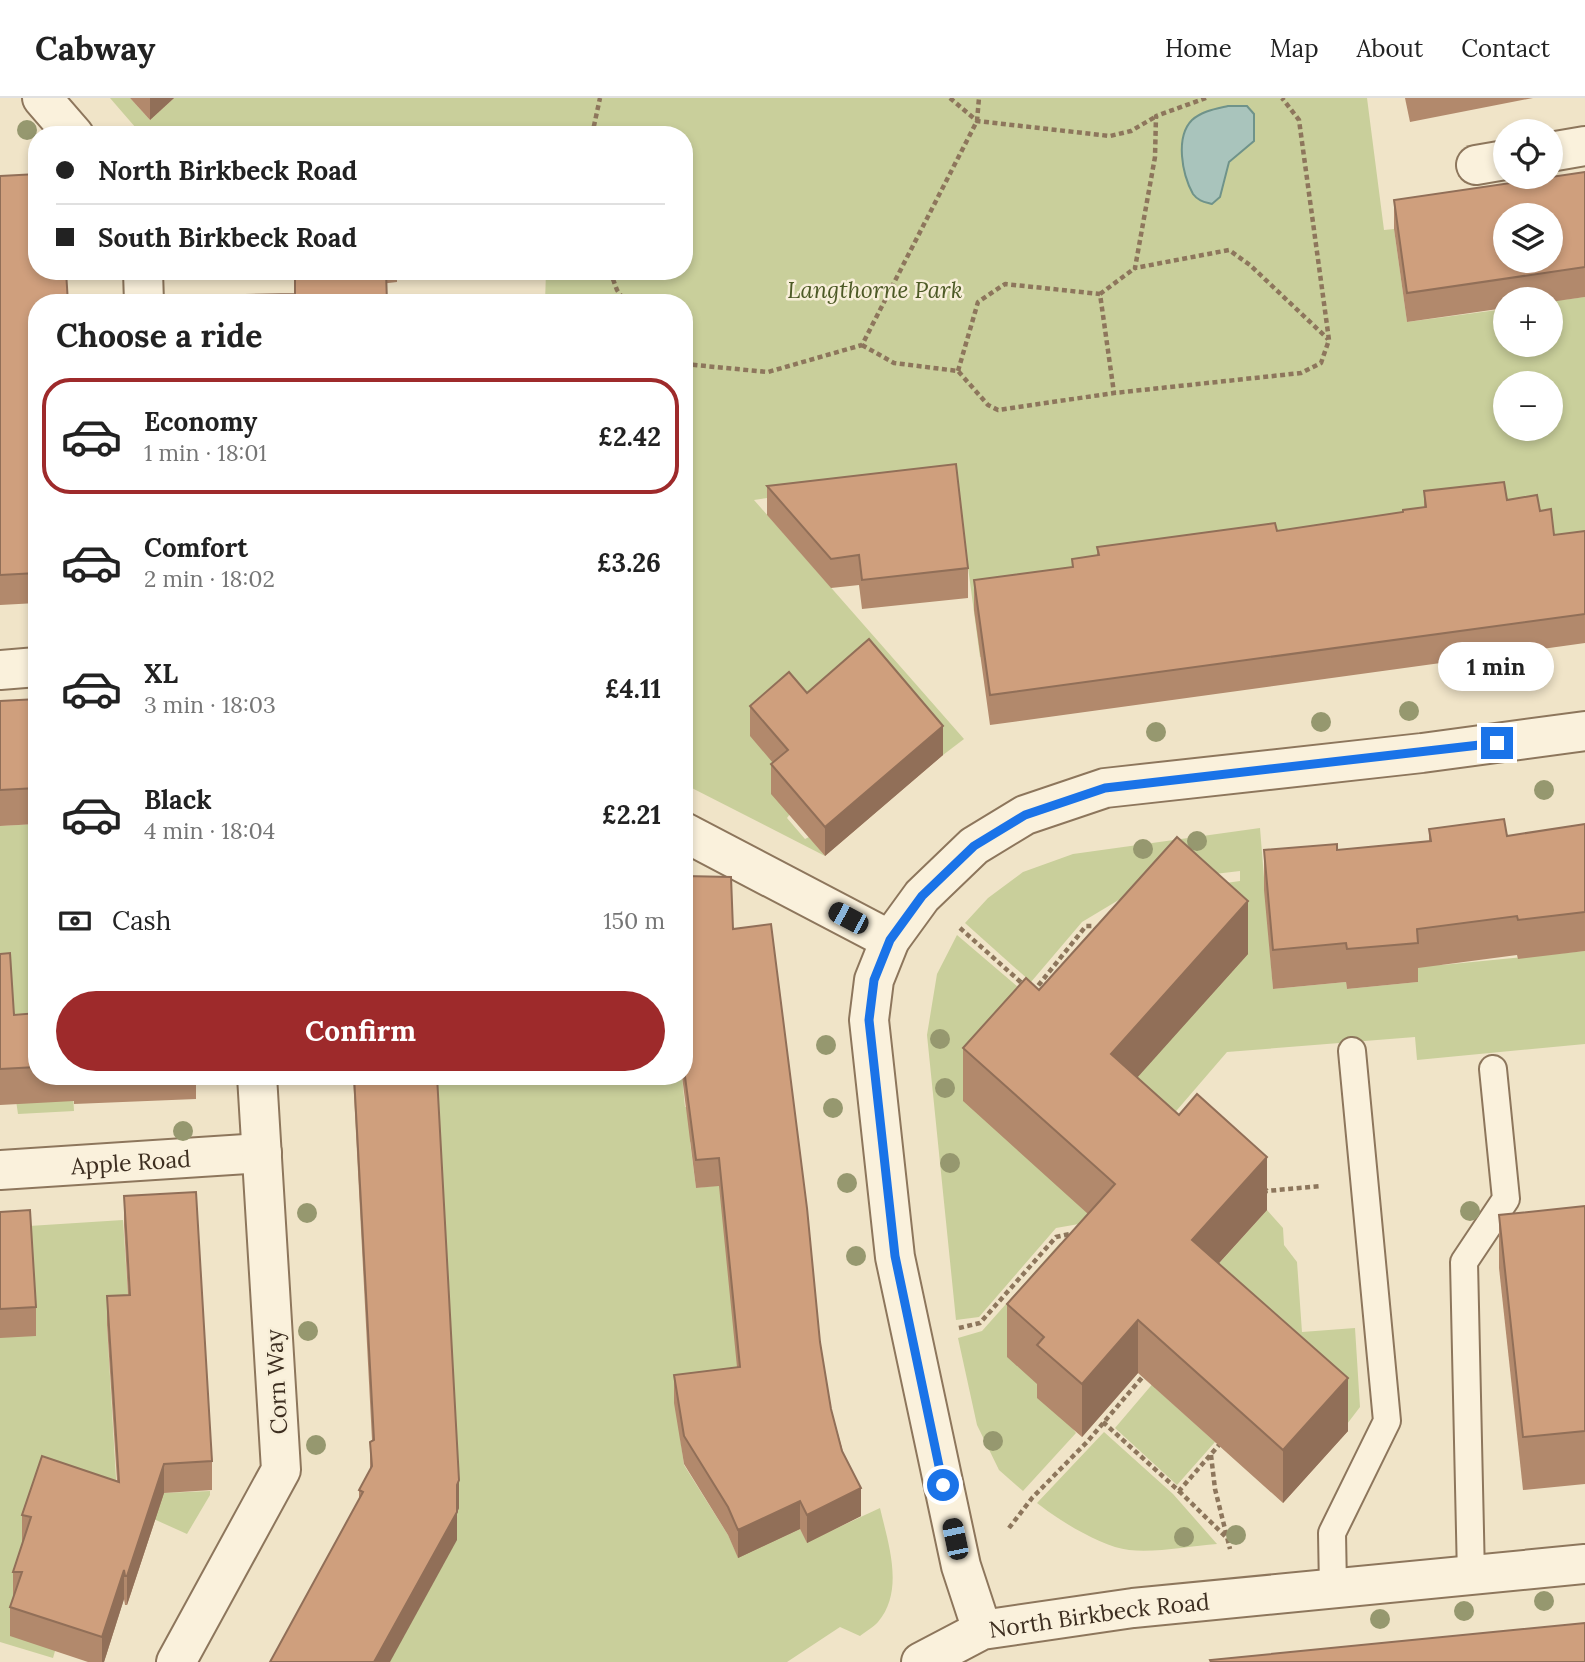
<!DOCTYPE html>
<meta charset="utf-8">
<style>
body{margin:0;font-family:Lora,serif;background:#f2f2f2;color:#222;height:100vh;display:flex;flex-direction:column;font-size:26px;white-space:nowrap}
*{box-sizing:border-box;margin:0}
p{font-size:23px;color:#767676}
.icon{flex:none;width:38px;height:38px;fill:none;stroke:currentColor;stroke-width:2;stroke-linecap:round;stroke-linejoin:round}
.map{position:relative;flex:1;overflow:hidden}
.side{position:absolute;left:28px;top:196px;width:665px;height:791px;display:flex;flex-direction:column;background:#fff;border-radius:28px;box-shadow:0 4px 10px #0003}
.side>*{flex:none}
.top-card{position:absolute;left:28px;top:28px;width:665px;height:154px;border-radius:28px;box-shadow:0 4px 10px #0003;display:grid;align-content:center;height:154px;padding:0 28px;background:#fff}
.buttons{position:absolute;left:1493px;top:21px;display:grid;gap:14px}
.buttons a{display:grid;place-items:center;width:70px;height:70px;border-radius:50%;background:#fff;box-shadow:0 4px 10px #0003;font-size:35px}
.end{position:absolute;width:32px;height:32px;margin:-16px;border:9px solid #1a73e8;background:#fff;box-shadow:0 0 0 4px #fff}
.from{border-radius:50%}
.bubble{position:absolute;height:49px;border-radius:24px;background:#fff;box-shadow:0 4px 10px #0003;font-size:23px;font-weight:700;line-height:49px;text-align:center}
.car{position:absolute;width:21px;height:42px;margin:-21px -10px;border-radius:9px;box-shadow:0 0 5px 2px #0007;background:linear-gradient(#222 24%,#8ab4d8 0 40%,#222 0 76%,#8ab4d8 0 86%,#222 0)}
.top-card b{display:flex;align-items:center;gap:24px;height:66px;font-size:26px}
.top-card b+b{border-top:2px solid #e0e0e0}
.top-card i{width:18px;height:18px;background:#222}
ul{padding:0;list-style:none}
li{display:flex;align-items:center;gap:21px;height:116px;margin:0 14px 10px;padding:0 14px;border:4px solid transparent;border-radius:28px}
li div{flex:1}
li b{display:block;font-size:26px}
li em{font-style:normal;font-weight:700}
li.active{border-color:#9e2a2b}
li>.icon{width:63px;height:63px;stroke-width:1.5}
h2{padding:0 28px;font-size:32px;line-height:84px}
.pay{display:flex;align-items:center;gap:18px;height:77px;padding:0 28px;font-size:26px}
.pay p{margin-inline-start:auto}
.action{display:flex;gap:14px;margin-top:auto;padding:14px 28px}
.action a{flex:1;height:80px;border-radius:42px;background:#9e2a2b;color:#fff;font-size:28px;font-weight:700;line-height:80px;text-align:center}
header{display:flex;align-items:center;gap:42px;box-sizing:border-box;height:98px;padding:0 35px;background:#fff;border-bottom:2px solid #e0e0e0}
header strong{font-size:33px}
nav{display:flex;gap:38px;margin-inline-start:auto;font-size:24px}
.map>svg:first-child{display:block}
.green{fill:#c9cf9b;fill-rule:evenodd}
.water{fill:#a9c4bc;stroke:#6f938a;stroke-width:2}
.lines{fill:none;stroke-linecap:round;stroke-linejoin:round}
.lane-casing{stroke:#8d765c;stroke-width:30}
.street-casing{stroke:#8d765c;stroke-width:42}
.path{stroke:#8d765c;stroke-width:4.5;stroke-dasharray:5 3.5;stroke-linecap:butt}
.lane{stroke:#faf1dc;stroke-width:26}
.street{stroke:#faf1dc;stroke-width:38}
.tree{fill:#96986f}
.wall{fill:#b2896c}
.shaded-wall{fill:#916f58}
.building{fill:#cf9f7d;stroke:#916f58;stroke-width:2;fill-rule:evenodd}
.route{stroke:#1a73e8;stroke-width:9}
.labels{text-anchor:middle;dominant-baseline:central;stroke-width:5;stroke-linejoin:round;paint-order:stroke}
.park-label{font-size:23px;font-style:italic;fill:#4d5a26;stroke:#f7eed8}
.street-label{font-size:23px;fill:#3d2e20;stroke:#f7eed8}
</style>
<header>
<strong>Cabway</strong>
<nav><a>Home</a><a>Map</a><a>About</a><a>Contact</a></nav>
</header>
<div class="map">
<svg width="1585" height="1564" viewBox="0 0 1585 1564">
<rect width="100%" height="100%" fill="#f0e4c8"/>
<g class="green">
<path d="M110,0H130L150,22L174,0H1367L1384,132L1394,131L1407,224L1505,211V247H1550L1551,122L1562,202L1585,199V462L980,559L955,372L754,402L964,641L943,657L869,571L788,682L790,716L787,720L805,741L809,739L825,758L684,686V205H545L546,173H684V37H142ZM1505,285H1550V331H1505Z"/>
<polygon points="37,726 37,978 72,978 74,1013 18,1016 0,892 0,728"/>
<polygon points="1260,730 1273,891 1346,884 1347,891 1418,884 1409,784 1442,867 1585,853 1585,946 1417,962 1415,939 1227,954 1165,1026 1126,992 1177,792 1240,783 1240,773 1164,782 1122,800 1082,824 1031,884 965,825 988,800 1023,774 1073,756"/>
<polygon points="957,837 1053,919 1096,1123 1056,1130 979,1219 956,1222 927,937 937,876"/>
<path d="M435,978H682L685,1009L722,1005L726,1039L690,1044L696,1090L730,1086L754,1264L680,1339L684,1367L728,1437L738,1459L800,1431L807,1444L880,1410C888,1445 905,1492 878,1524C874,1529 866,1533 860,1538L840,1529L787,1564H390Z"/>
<polygon points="1267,1112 1283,1130 1284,1147 1297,1164 1302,1234 1355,1230 1360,1309 1344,1330 1159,1232"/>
<polygon points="123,1122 130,1227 107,1228 117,1397 210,1393 210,1397 187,1436 147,1418 22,1446 55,1553 53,1560 0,1544 0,1240 29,1128"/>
<polygon points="1119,1135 1044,1292 1076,1335 1023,1393 999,1372 977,1327 958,1240 982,1233 1060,1145"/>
<polygon points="1161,1276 1155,1290 1215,1344 1177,1387 1115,1330"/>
<path d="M1104,1334L1173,1396L1217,1446C1190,1448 1156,1455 1129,1452C1102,1449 1058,1422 1037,1405Z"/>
</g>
<path class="water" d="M1228,8H1247L1254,16V43L1229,64L1220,99L1212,106C1205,104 1198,103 1193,96C1182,76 1175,39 1192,22C1202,13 1215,11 1228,8Z"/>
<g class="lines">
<g class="lane-casing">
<g id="lane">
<polyline points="1471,1478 1464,1164 1506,1101 1493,971"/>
<polyline points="1333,1490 1332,1435 1387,1323 1352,953"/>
</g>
</g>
<g class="street-casing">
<g id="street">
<polyline points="42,0 74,37"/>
<polyline points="1550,54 1585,48"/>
<polyline points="1476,67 1505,62"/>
<polyline points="143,173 144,205"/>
<polyline points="0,572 37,569"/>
<polyline points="684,734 890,842"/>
<path id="s1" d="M0,1072L262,1055"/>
<polyline points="982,1532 961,1468 895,1159 869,922 874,882 890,842 922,798 974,748 1025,717 1105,690 1422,655 1585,633"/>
<polyline points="176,1564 281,1372 257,978"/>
<path id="s2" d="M921,1564L982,1532L1133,1510L1585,1466"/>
</g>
</g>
<g class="path">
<polyline points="950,0 977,23 1110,38 1131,33 1155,19"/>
<polyline points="1206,0 1156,18 1155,59 1135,170 1229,152 1250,167 1328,241"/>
<polyline points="592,37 600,0"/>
<polyline points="610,173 617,192 626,205"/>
<polyline points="1100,196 1135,170"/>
<polyline points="862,247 894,265 958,273 988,307 998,312 1114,295 1301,275 1321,265 1329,242 1299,22 1282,0"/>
<polyline points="684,266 768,274 862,247 977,23 979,0"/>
<polyline points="958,273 978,204 1005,186 1100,196 1114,295"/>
<polyline points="960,830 1024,887"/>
<polyline points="1033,894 1086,828 1093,828 1097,832"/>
<polyline points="1264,1090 1267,1093 1321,1088"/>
<polyline points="959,1230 980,1225 1056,1139 1074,1135"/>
<polyline points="1103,1324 1179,1393 1219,1347"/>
<polyline points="1211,1357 1215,1391 1230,1451"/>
<polyline points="1179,1393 1226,1439"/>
<polyline points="1009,1430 1032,1400 1087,1344 1145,1276"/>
</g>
<use href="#lane" class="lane"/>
<use href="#street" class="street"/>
</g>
<g class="tree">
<circle cx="27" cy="32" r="10"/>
<circle cx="1409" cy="613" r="10"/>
<circle cx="1321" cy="624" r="10"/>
<circle cx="1156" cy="634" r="10"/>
<circle cx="1544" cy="692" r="10"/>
<circle cx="1197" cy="743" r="10"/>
<circle cx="1143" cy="751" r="10"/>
<circle cx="940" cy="941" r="10"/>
<circle cx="826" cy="947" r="10"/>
<circle cx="945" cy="990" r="10"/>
<circle cx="833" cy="1010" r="10"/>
<circle cx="183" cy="1033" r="10"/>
<circle cx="950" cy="1065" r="10"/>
<circle cx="847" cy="1085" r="10"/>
<circle cx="1470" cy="1113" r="10"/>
<circle cx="307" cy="1115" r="10"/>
<circle cx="856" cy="1158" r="10"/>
<circle cx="308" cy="1233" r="10"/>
<circle cx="993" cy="1343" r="10"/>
<circle cx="316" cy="1347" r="10"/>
<circle cx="1236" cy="1437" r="10"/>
<circle cx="1184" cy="1439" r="10"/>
<circle cx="1544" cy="1503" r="10"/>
<circle cx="1464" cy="1513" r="10"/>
<circle cx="1380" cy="1521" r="10"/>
</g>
<g class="wall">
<polygon points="130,0 174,0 150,22"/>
<polygon points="1405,0 1533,0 1410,24"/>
<polygon points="1585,74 1585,199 1550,204 1550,201 1505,201 1505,210 1407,224 1394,131 1394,102"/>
<polygon points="0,78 37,205 37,505 0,507"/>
<polygon points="294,173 397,173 397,184 295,196"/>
<polygon points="767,388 968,470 968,500 862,511 859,487 831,490 767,417"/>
<polygon points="1424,393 1507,402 1540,413 1554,437 1585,433 1585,545 990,627 974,512 974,482 1072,469 1072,461 1097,457 1097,449 1277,433 1403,414 1424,409"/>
<polygon points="807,595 943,657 825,758 771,696 771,666 773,665 750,638 750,608"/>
<polygon points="37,601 37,726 0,728 0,603"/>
<polygon points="1585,726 1585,853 1518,861 1517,857 1418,870 1418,884 1347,891 1346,884 1273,891 1264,792 1264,752 1337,752 1429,743 1429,731 1507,738"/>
<polygon points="684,778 733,831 820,1244 831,1311 861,1418 807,1445 800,1431 738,1460 728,1437 684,1366 674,1305 674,1277 737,1269 719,1088 696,1090 682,978 684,978"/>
<polygon points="0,856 14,917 37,915 37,978 196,978 196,1001 74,1006 74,1003 0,1007"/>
<polygon points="1248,856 1137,979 1267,1112 1219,1165 1348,1333 1283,1405 1138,1275 1082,1339 1037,1300 1037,1286 1007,1259 1007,1206 1088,1116 963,1003 963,950 1039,892"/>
<polygon points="353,978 437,978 459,1410 457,1414 457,1442 329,1457 359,1401 359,1392 370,1373 370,1344 372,1342"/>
<polygon points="124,1098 212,1363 212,1392 164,1395 127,1507 125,1507 124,1501 104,1564 88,1564 10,1538 10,1509 13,1500 13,1474 22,1446 22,1417 117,1383 107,1227 107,1198 128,1197 124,1127"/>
<polygon points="1585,1108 1585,1386 1523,1392 1499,1170 1499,1117"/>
<polygon points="0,1114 36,1209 36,1238 0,1240"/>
</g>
<g class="shaded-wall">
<polygon points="150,0 174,0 150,22"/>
<polygon points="943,628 943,657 825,758 825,729"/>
<polygon points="1248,803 1248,856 1111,1009 1111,956"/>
<polygon points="1267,1059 1267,1112 1192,1195 1192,1142"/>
<polygon points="1138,1222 1138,1275 1082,1339 1082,1286"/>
<polygon points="1348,1280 1348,1333 1283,1405 1283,1352"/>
<polygon points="164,1366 164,1395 127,1507 127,1478"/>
<polygon points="459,1382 459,1410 457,1415 457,1387"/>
<polygon points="861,1390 861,1418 807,1445 807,1417"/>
<polygon points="800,1403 800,1431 738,1460 738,1432"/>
<polygon points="457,1414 457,1442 390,1564 374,1564"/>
<polygon points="124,1472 124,1501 104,1564 102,1564 102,1539"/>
</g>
<g class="building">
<path d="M1585,74V169L1407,195L1394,102ZM1505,117H1550V163H1505Z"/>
<polygon points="37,76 37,173 66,173 68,205 37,205 37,475 0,477 0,78"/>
<polygon points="295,173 386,173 387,205 246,205 246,197 295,196"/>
<polygon points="956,366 968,470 862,482 859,457 831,461 767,388"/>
<polygon points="1504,384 1507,402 1537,397 1540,413 1551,411 1554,437 1585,433 1585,516 990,597 974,482 1073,469 1072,461 1099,457 1097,449 1275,425 1277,433 1403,414 1403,412 1426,409 1424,393"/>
<polygon points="869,541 943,628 825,729 771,666 788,652 750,608 789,574 807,595"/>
<polygon points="37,601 37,690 0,692 0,603"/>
<polygon points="1504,721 1507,738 1585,726 1585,814 1518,822 1517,818 1417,831 1418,845 1347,851 1346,845 1273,852 1264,752 1337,746 1337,752 1431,743 1429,731"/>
<polygon points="1177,739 1248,803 1111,956 1179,1017 1197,996 1267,1059 1192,1142 1348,1280 1283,1352 1138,1222 1082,1286 1037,1247 1044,1239 1007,1206 1115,1086 963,950 1026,880 1039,892"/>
<polygon points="684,778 731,779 733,831 771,826 807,1110 820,1244 831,1311 842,1353 861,1390 807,1417 800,1403 738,1432 728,1409 684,1338 674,1277 740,1269 719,1060 696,1062 684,971"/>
<polygon points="10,855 14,917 37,915 37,969 0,971 0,856"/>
<polygon points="354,978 437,978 459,1382 457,1387 457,1414 374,1564 270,1564 363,1394 359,1392 372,1368 370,1344 374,1342"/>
<polygon points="196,1094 212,1363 164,1366 127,1478 125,1478 124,1472 102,1539 10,1509 22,1474 13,1474 31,1419 22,1417 42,1358 119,1384 107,1198 130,1197 124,1098"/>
<polygon points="1585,1108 1585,1333 1523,1339 1499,1117"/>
<polygon points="30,1112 36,1209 0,1211 0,1114"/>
<polygon points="1585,1525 1585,1564 1211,1564 1210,1562"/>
</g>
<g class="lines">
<polyline class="route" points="943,1387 895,1158 869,922 874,882 890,842 922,798 974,748 1025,717 1105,690 1497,645"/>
</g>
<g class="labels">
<g class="park-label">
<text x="875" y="191">Langthorne Park</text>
</g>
<g class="street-label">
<text stroke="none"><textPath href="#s1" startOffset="131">Apple Road</textPath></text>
<text transform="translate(276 1284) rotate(-93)">Corn Way</text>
<text stroke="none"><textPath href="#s2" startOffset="187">North Birkbeck Road</textPath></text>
</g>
</g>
</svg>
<div class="buttons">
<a><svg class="icon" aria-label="locate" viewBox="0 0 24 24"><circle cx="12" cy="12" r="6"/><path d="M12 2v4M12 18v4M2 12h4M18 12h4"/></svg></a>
<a><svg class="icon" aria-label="layers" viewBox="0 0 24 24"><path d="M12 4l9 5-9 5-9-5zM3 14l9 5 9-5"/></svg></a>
<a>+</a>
<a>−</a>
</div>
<i class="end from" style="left:943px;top:1387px"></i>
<i class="end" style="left:1497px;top:645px"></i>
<div class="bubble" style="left:1438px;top:544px;width:116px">1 min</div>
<i class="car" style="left:848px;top:820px;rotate:298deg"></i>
<i class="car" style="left:955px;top:1441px;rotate:348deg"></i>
<div class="top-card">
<b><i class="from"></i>North Birkbeck Road</b>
<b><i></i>South Birkbeck Road</b>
</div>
<section class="side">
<h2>Choose a ride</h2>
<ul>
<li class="active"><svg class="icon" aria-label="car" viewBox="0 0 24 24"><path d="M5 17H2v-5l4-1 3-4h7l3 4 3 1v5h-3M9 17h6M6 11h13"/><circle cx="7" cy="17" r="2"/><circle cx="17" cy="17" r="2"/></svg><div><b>Economy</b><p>1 min · 18:01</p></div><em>£2.42</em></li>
<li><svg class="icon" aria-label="car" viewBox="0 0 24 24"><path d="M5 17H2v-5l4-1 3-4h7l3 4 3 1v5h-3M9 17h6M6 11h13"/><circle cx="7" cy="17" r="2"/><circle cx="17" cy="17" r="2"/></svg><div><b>Comfort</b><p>2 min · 18:02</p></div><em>£3.26</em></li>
<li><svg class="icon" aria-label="car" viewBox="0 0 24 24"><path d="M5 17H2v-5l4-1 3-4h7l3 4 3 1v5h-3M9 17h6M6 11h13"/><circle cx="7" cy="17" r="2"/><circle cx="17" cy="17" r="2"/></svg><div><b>XL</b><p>3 min · 18:03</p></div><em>£4.11</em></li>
<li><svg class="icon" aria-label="car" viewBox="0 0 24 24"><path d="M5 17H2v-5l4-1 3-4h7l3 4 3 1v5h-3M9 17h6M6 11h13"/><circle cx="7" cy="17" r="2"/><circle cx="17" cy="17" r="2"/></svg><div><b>Black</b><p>4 min · 18:04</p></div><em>£2.21</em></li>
</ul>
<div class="pay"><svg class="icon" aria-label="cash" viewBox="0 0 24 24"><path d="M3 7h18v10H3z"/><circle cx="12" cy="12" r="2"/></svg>Cash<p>150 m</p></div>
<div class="action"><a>Confirm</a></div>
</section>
</div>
